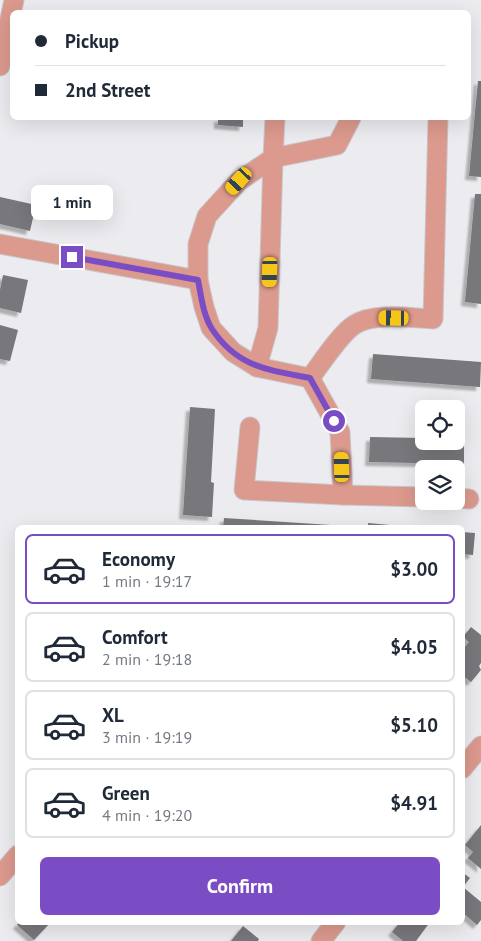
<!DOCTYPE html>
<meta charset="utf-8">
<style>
body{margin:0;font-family:"PT Sans",sans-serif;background:#f2f2f3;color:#1f2937;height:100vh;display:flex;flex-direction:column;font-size:19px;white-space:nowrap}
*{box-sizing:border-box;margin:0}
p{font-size:16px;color:#747a83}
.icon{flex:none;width:28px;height:28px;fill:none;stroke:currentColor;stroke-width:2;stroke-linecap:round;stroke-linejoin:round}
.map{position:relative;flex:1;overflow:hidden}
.details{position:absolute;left:15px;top:525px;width:450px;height:400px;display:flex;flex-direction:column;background:#fff;border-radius:8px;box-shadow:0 5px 20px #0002}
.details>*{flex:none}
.hud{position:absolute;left:10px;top:10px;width:461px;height:110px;border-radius:8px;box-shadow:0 5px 20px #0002;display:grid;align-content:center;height:110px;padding:0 25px;background:#fff}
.fabs{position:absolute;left:415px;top:400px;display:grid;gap:10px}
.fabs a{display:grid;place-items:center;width:50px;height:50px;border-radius:8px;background:#fff;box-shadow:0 5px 20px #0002;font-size:25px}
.end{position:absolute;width:22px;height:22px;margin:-11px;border:6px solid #7b4dc5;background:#fff;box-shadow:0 0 0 2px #fff}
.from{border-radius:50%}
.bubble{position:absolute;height:35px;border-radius:8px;background:#fff;box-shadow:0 5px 20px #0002;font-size:16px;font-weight:600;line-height:35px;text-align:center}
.car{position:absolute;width:15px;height:30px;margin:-15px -8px;border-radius:6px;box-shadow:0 0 4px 1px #0007;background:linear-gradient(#f5c518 24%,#345 0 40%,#f5c518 0 76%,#345 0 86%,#f5c518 0)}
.hud b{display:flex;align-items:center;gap:18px;height:48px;font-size:19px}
.hud b+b{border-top:1px solid #e0e1e3}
.hud i{width:12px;height:12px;background:#1f2937}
ul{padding:9px 0 0;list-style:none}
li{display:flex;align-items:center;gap:15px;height:70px;margin:0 10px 8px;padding:0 15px;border:2px solid #e0e1e3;border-radius:8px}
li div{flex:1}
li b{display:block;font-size:19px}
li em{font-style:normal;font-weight:600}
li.active{border-color:#7b4dc5}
li>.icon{width:45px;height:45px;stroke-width:1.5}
.primary-button{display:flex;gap:10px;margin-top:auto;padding:10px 25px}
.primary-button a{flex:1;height:58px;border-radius:8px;background:#7b4dc5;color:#fff;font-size:20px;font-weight:600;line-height:58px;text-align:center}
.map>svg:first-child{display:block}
.building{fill:#77777b;filter:url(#shadow)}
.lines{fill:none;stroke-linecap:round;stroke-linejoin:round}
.minor-casing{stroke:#c7c7cb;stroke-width:21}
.minor{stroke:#dc998d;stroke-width:19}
.route{stroke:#7b4dc5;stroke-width:6}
</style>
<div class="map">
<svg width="481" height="941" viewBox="0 0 481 941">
<defs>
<filter id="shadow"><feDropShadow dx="-4" dy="4" stdDeviation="1" flood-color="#0004"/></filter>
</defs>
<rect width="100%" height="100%" fill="#ececf0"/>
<g class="building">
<polygon points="478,81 481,81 481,177 469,176"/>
<polygon points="218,118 243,118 243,127 218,125"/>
<polygon points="475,194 481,194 481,304 465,302"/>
<polygon points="0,197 36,205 30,231 0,224"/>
<polygon points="3,275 28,280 21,313 0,308 0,290"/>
<polygon points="0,325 18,330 10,361 0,359"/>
<polygon points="373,354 481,362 480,387 371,379"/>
<polygon points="190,407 215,409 211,482 214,483 212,517 183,515"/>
<polygon points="370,437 424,438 424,441 456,441 456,439 464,439 464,464 369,462"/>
<polygon points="224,518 331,525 331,528 223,528"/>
<polygon points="368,523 401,526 401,528 368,528"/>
<polygon points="462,532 475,533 473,555 462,554"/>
<polygon points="471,627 481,635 481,663 479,666 481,670 471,682 462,675 462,650 469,642 463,637"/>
<polygon points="481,825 481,869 468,858 473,852 465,845"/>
<polygon points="462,872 470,878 463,887 481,902 481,920 477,925 462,912"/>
<polygon points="19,922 51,922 34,940 17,925"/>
<polygon points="400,922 430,922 416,941 403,941 392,932"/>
<polygon points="243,926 259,939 258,941 231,941"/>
</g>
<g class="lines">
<g class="minor-casing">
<g id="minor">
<polyline points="0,66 14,0"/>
<path d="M275,118L273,158L239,181L207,216L198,244V280L204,307L211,328L233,352L257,367L310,378C320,365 341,333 354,325C373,312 411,318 433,319L438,118"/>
<polyline points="0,244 198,280"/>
<polyline points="257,367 268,328 273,158 337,145 351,118"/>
<polyline points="310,378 340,432 343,495 424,497"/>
<polyline points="250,427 244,490 343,495"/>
<polyline points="456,498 469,499"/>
<polyline points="462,769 481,746"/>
<polyline points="0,876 18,855"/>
<polyline points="321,941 336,922"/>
</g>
</g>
<use href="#minor" class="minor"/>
</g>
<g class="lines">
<path class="route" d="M72,257L198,280C201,295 203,315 212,329C237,367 268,370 310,378L334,421"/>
</g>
</svg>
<div class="fabs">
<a><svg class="icon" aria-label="locate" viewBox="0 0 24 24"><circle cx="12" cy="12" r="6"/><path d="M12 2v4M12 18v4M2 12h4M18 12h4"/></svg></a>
<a><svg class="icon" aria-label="layers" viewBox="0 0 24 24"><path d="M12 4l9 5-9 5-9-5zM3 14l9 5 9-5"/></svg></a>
</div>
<i class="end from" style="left:334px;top:421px"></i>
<i class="end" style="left:72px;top:257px"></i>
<div class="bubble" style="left:31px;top:185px;width:82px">1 min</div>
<i class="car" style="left:239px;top:181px;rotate:222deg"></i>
<i class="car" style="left:270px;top:272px;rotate:182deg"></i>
<i class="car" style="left:394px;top:318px;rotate:271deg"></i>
<i class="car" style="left:342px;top:467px;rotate:358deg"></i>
<div class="hud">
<b><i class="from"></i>Pickup</b>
<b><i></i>2nd Street</b>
</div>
<section class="details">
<ul>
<li class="active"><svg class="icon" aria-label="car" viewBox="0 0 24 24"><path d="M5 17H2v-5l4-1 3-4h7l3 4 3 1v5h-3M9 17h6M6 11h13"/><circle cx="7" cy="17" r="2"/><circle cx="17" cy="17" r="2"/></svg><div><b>Economy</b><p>1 min · 19:17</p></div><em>$3.00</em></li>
<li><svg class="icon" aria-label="car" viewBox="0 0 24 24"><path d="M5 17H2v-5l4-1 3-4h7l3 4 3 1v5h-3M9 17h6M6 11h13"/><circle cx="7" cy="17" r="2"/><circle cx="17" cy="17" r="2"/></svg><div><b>Comfort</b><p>2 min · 19:18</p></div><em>$4.05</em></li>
<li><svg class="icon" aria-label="car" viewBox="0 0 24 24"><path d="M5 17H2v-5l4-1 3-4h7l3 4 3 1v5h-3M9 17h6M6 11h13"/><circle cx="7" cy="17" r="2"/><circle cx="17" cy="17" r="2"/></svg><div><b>XL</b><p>3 min · 19:19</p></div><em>$5.10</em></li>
<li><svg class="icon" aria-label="car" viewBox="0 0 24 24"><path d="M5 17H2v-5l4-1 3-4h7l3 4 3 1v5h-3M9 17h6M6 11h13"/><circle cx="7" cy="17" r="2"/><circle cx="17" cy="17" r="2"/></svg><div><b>Green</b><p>4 min · 19:20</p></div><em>$4.91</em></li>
</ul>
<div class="primary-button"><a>Confirm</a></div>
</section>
</div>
